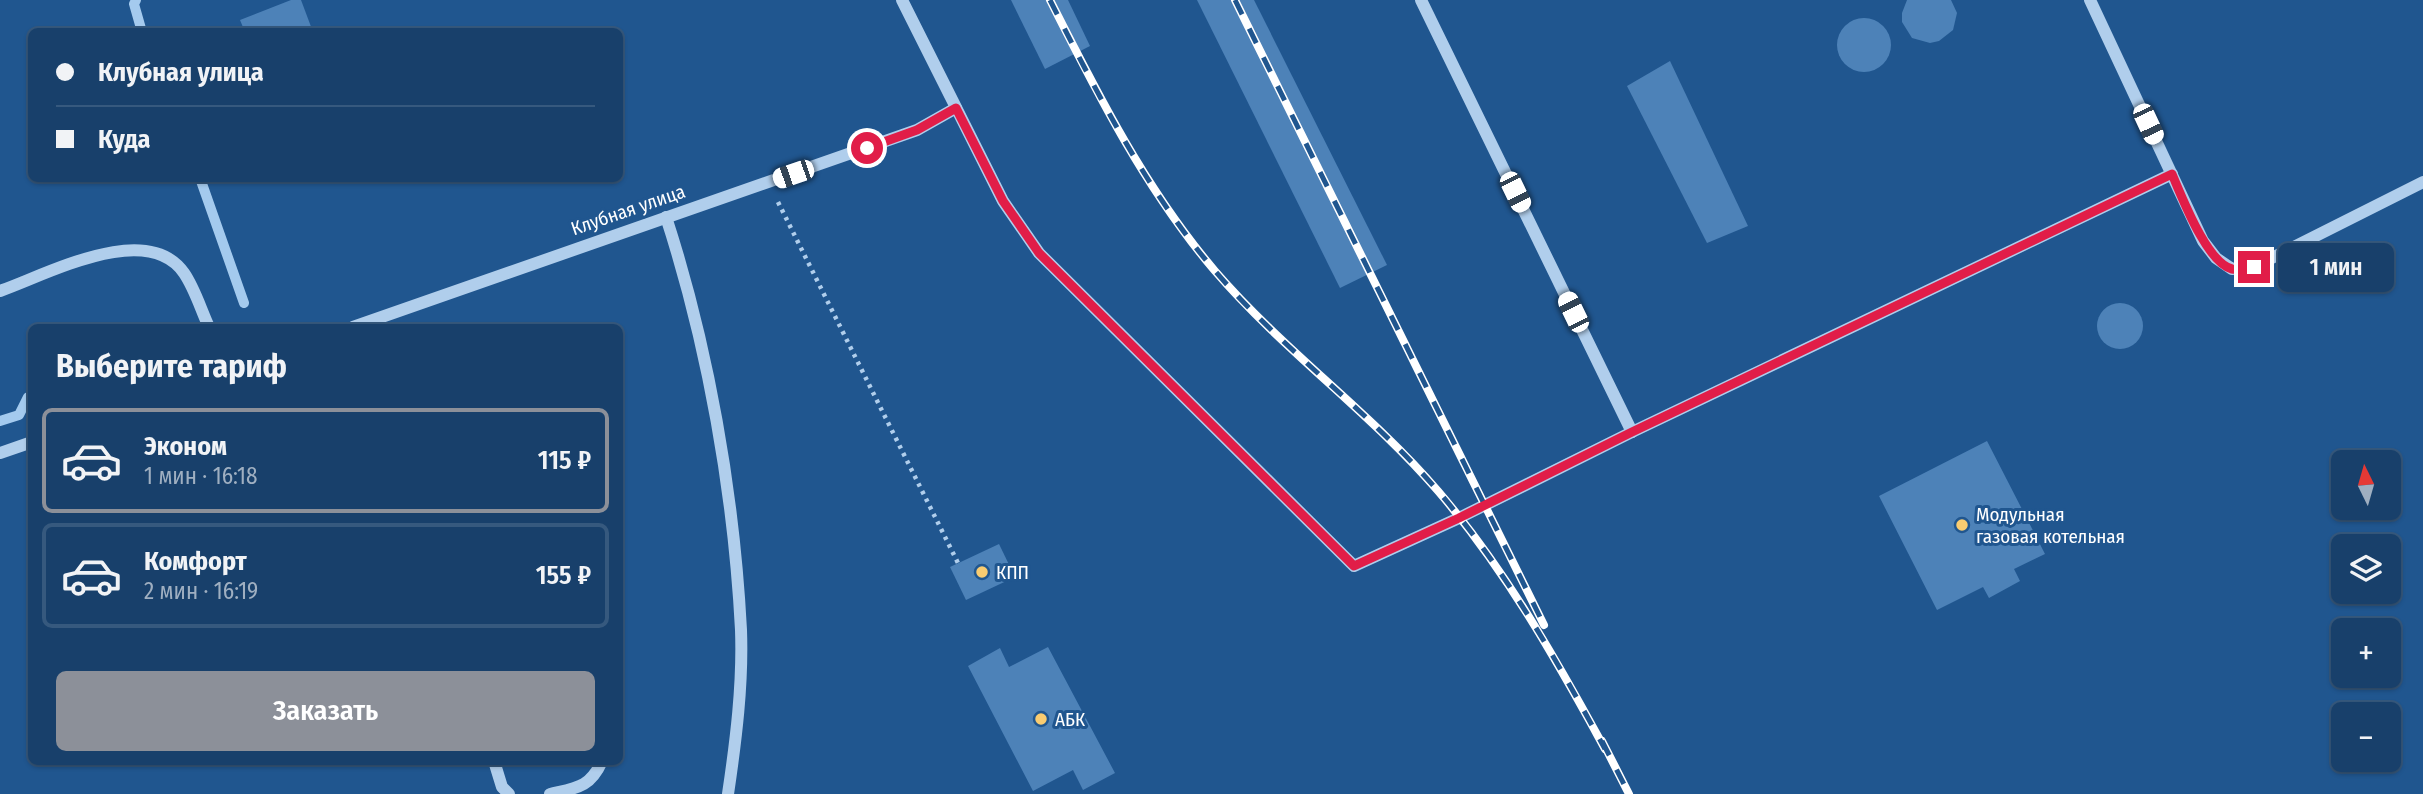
<!DOCTYPE html>
<html lang="ru">
<meta charset="utf-8">
<style>
body{margin:0;font-family:"Fira Sans Condensed",sans-serif;background:#214771;color:#f1f3f6;height:100vh;display:flex;flex-direction:column;font-size:26px;white-space:nowrap}
*{box-sizing:border-box;margin:0}
p{font-size:23px;color:#9fafc1}
.icon{flex:none;width:38px;height:38px;fill:none;stroke:currentColor;stroke-width:2;stroke-linecap:round;stroke-linejoin:round}
.map{position:relative;flex:1;overflow:hidden}
.details{position:absolute;left:28px;top:324px;width:595px;height:441px;display:flex;flex-direction:column;background:#18406b;border-radius:10px;box-shadow:0 2px 5px #0004,0 0 0 2px #36597e}
.details>*{flex:none}
.top-card{position:absolute;left:28px;top:28px;width:595px;height:154px;border-radius:10px;box-shadow:0 2px 5px #0004,0 0 0 2px #36597e;display:grid;align-content:center;height:154px;padding:0 28px;background:#18406b}
.needle{width:46px;rotate:355deg}
.tools{position:absolute;left:2331px;top:450px;display:grid;gap:14px}
.tools a{display:grid;place-items:center;width:70px;height:70px;border-radius:10px;background:#18406b;box-shadow:0 2px 5px #0004,0 0 0 2px #36597e;font-size:35px}
.end{position:absolute;width:32px;height:32px;margin:-16px;border:9px solid #e11d48;background:#fff;box-shadow:0 0 0 4px #fff}
.from{border-radius:50%}
.bubble{position:absolute;height:49px;border-radius:10px;background:#18406b;box-shadow:0 2px 5px #0004,0 0 0 2px #36597e;font-size:23px;font-weight:600;line-height:49px;text-align:center}
.car{position:absolute;width:21px;height:42px;margin:-21px -10px;border-radius:9px;box-shadow:0 0 5px 2px #0007;background:linear-gradient(#fff 24%,#345 0 40%,#fff 0 76%,#345 0 86%,#fff 0)}
.top-card b{display:flex;align-items:center;gap:24px;height:66px;font-size:26px}
.top-card b+b{border-top:2px solid #36597e}
.top-card i{width:18px;height:18px;background:#f1f3f6}
ul{padding:0;list-style:none}
li{display:flex;align-items:center;gap:21px;height:105px;margin:0 14px 10px;padding:0 14px;border:4px solid #36597e;border-radius:10px}
li div{flex:1}
li b{display:block;font-size:26px}
li em{font-style:normal;font-weight:600}
li.on{border-color:#8c9099}
li>.icon{width:63px;height:63px;stroke-width:1.5}
h2{padding:0 28px;font-size:32px;line-height:84px}
.button{display:flex;gap:14px;margin-top:auto;padding:14px 28px}
.button a{flex:1;height:80px;border-radius:10px;background:#8c9099;color:#fff;font-size:28px;font-weight:600;line-height:80px;text-align:center}
.map>svg:first-child{display:block}
.lines{fill:none;stroke-linecap:round;stroke-linejoin:round}
.stream{stroke:#a4caee;stroke-width:10}
.building{fill:#4d82b8}
.path{stroke:#b0ceec;stroke-width:4.5;stroke-dasharray:3.5 5;stroke-linecap:butt}
.minor{stroke:#b0ceec;stroke-width:12}
.rail-casing{stroke:#fff;stroke-width:8}
.rail{stroke:#20568f;stroke-width:5;stroke-dasharray:16;stroke-linecap:butt}
.route{stroke:#e11d48;stroke-width:9}
.poi-dot{fill:#f9cc71;stroke:#20568f;stroke-width:2.5}
.labels{text-anchor:middle;dominant-baseline:central;stroke-width:6;stroke-linejoin:round;paint-order:stroke}
.street-label{font-size:19px;fill:#fff;stroke:#20568f}
.poi-label{font-size:19px;fill:#fff;stroke:#20568f;text-anchor:start}
</style>
<div class="map">
<svg width="2423" height="794" viewBox="0 0 2423 794">
<rect width="100%" height="100%" fill="#20568f"/>
<g class="lines">
<g class="stream">
<polyline points="136,0 134,4 142,32"/>
<polyline points="200,178 244,303"/>
<polyline points="0,421 19,415 28,397 32,396"/>
</g>
</g>
<g class="building">
<polygon points="291,0 301,0 313,32 245,32 240,20"/>
<polygon points="1011,0 1068,0 1090,46 1045,69"/>
<polygon points="1197,0 1254,0 1387,265 1340,288"/>
<polygon points="1907,0 1951,0 1957,13 1953,30 1939,41 1930,43 1912,38 1902,22 1902,13"/>
<circle cx="1864" cy="45" r="27"/>
<polygon points="1670,61 1748,226 1707,243 1627,86"/>
<circle cx="2120" cy="326" r="23"/>
<polygon points="1987,441 2045,554 2014,569 2020,581 1989,598 1983,587 1937,610 1879,496"/>
<polygon points="999,544 1015,577 966,600 950,567"/>
<polygon points="1048,647 1115,773 1083,790 1073,770 1033,791 968,666 1000,648 1009,667"/>
</g>
<g class="lines">
<polyline class="path" points="778,202 958,563"/>
<g class="minor">
<polyline points="902,0 1003,201 1039,253 1354,566 1459,518 1632,432 2172,174"/>
<polyline points="1421,0 1632,432"/>
<polyline points="2090,0 2203,241 2216,258 2232,269 2254,267 2423,182"/>
<path d="M666,217C708,346 734,494 741,630C743,684 736,740 728,794"/>
<path d="M0,291C48,274 147,220 184,273C195,289 201,310 209,327"/>
<polyline points="353,327 917,130 956,108"/>
<polyline points="0,453 32,442"/>
<polyline points="494,761 502,787 509,794"/>
<path d="M550,794C576,788 590,788 602,761"/>
</g>
<g class="rail-casing">
<g id="rail">
<path d="M1050,0C1098,95 1146,190 1215,271C1284,351 1370,412 1438,491C1505,569 1556,659 1605,749"/>
<polyline points="1235,0 1544,625"/>
<polyline points="1602,741 1629,794"/>
</g>
</g>
<use href="#rail" class="rail"/>
</g>
<g class="lines">
<path class="route" d="M867,148L917,130L956,108L1003,201L1039,253L1354,566L1459,518L1632,432L2172,174C2182,197 2207,263 2232,269C2238,270 2248,268 2254,267"/>
</g>
<g class="poi-dot">
<circle cx="1962" cy="525" r="7"/>
<circle cx="982" cy="572" r="7"/>
<circle cx="1041" cy="719" r="7"/>
</g>
<g class="labels">
<g class="street-label">
<text transform="translate(628 210) rotate(-19)">Клубная улица</text>
</g>
<g class="poi-label">
<text x="1976" y="514">Модульная<tspan x="1976" dy="22">газовая котельная</tspan></text>
<text x="996" y="572">КПП</text>
<text x="1055" y="719">АБК</text>
</g>
</g>
</svg>
<div class="tools">
<a><svg class="needle" viewBox="-14 -14 28 28"><path d="M0-13l5 13h-10z" fill="#e53935"/><path d="M0 13l5-13h-10z" fill="#9fafc1"/></svg></a>
<a><svg class="icon" aria-label="layers" viewBox="0 0 24 24"><path d="M12 4l9 5-9 5-9-5zM3 14l9 5 9-5"/></svg></a>
<a>+</a>
<a>−</a>
</div>
<i class="end from" style="left:867px;top:148px"></i>
<i class="end" style="left:2254px;top:267px"></i>
<div class="bubble" style="left:2278px;top:243px;width:116px">1 мин</div>
<i class="car" style="left:2148px;top:124px;rotate:155deg"></i>
<i class="car" style="left:793px;top:174px;rotate:251deg"></i>
<i class="car" style="left:1515px;top:192px;rotate:154deg"></i>
<i class="car" style="left:1573px;top:312px;rotate:334deg"></i>
<div class="top-card">
<b><i class="from"></i>Клубная улица</b>
<b><i></i>Куда</b>
</div>
<section class="details">
<h2>Выберите тариф</h2>
<ul>
<li class="on"><svg class="icon" aria-label="car" viewBox="0 0 24 24"><path d="M5 17H2v-5l4-1 3-4h7l3 4 3 1v5h-3M9 17h6M6 11h13"/><circle cx="7" cy="17" r="2"/><circle cx="17" cy="17" r="2"/></svg><div><b>Эконом</b><p>1 мин · 16:18</p></div><em>115 ₽</em></li>
<li><svg class="icon" aria-label="car" viewBox="0 0 24 24"><path d="M5 17H2v-5l4-1 3-4h7l3 4 3 1v5h-3M9 17h6M6 11h13"/><circle cx="7" cy="17" r="2"/><circle cx="17" cy="17" r="2"/></svg><div><b>Комфорт</b><p>2 мин · 16:19</p></div><em>155 ₽</em></li>
</ul>
<div class="button"><a>Заказать</a></div>
</section>
</div>
